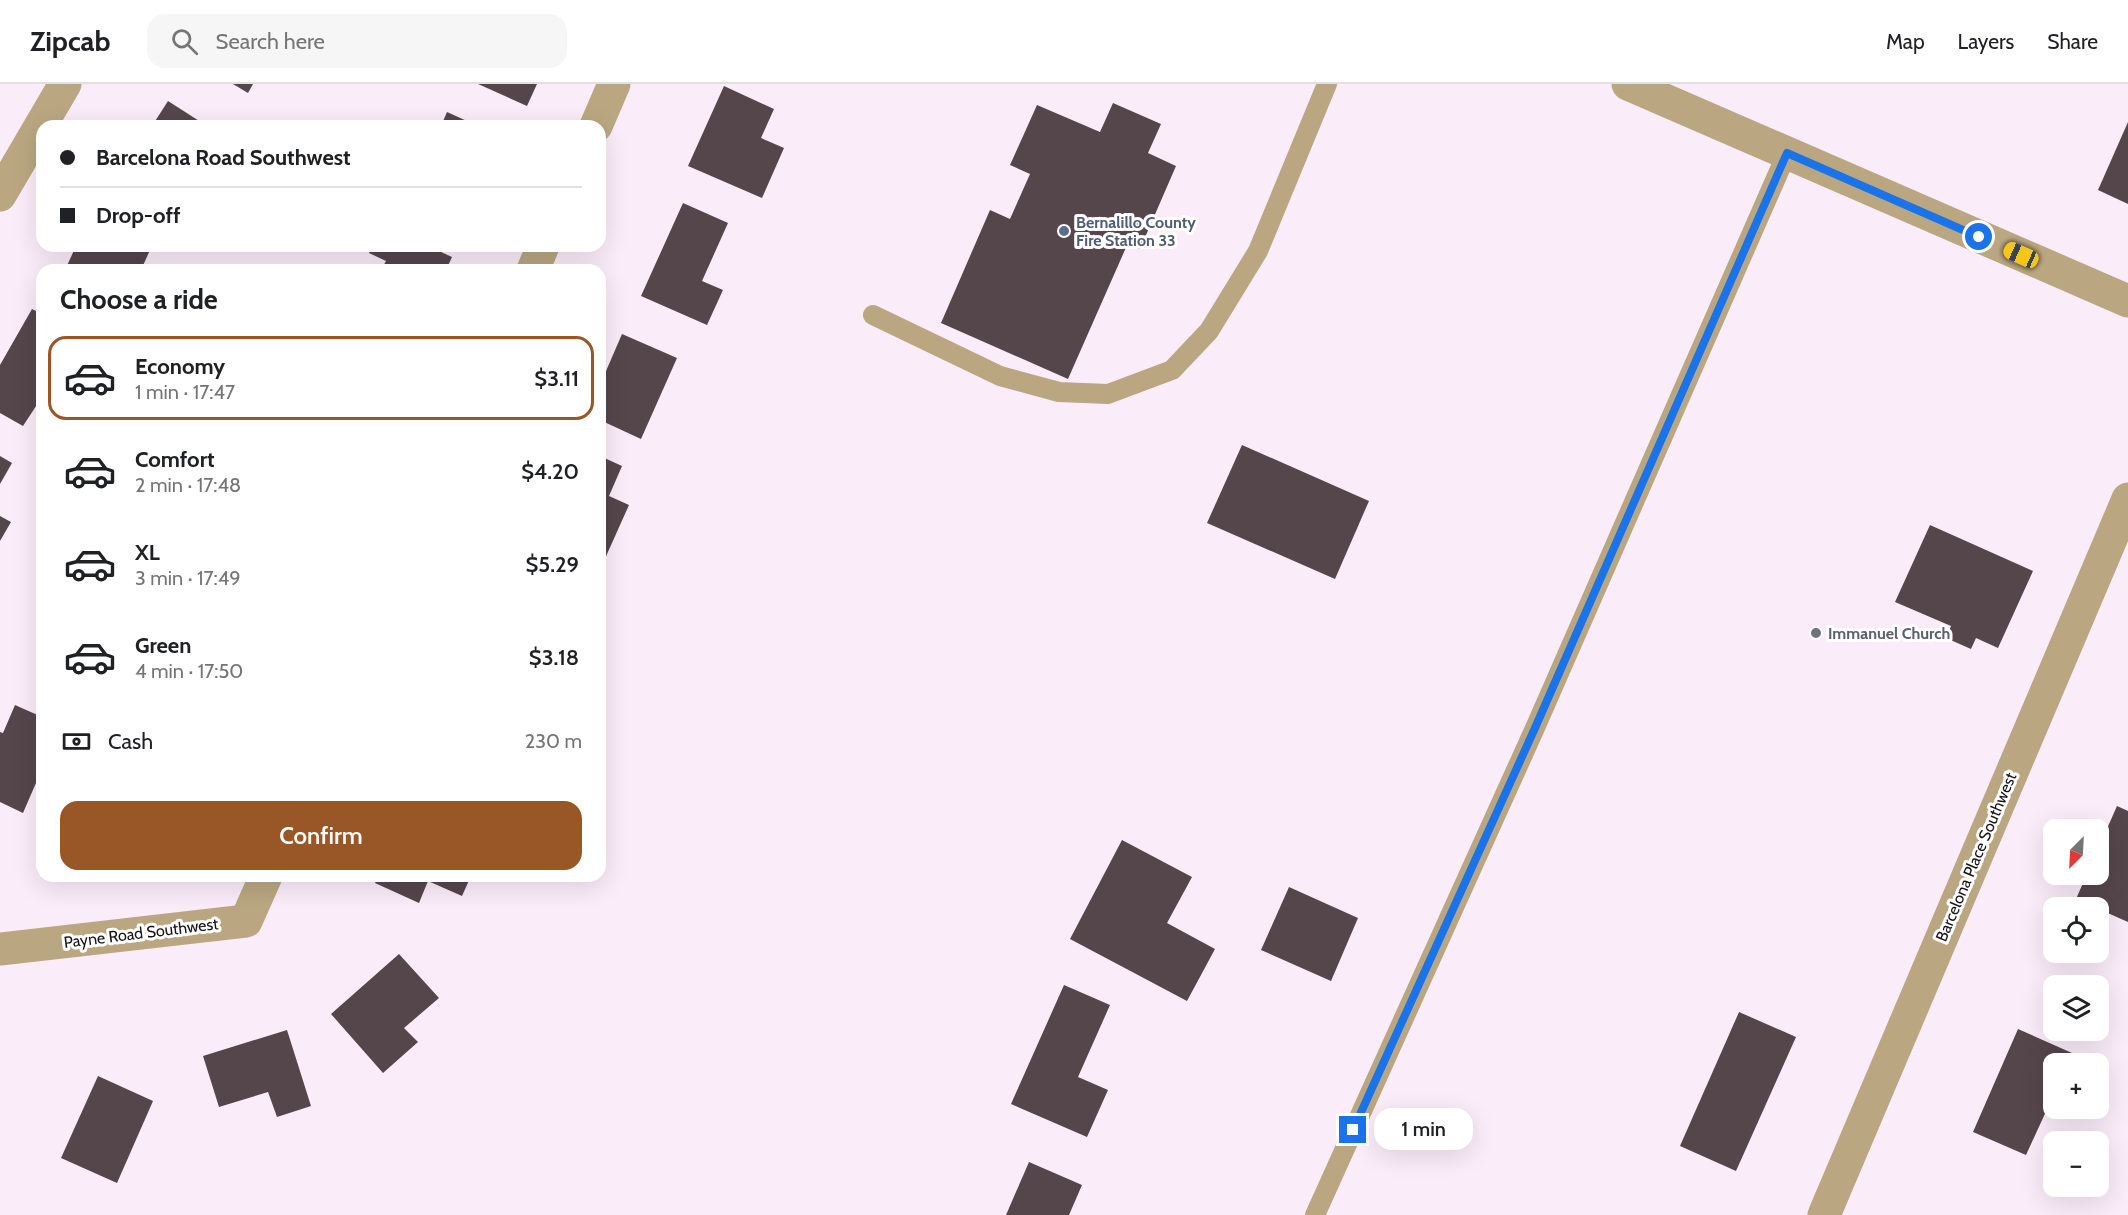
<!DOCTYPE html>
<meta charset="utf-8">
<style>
body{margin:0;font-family:Cabin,sans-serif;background:#f6f6f6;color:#202124;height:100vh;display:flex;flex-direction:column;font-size:22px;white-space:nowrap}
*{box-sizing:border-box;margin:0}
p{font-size:20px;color:#757577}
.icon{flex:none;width:33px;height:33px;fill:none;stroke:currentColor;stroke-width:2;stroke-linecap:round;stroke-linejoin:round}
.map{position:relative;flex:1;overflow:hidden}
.details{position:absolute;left:36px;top:180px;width:570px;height:618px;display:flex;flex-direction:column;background:#fff;border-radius:18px;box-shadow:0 6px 24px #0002}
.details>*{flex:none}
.top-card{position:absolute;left:36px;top:36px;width:570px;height:132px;border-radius:18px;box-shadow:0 6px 24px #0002;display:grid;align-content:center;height:132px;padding:0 24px;background:#fff}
.needle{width:39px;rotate:204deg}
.tools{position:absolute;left:2043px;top:735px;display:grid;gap:12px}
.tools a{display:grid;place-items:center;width:66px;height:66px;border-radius:12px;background:#fff;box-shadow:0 6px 24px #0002;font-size:30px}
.end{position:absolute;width:27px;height:27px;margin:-14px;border:8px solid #1a73e8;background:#fff;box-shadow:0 0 0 3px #fff}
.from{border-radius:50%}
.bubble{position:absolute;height:42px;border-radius:18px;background:#fff;box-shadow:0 6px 24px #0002;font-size:20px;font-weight:600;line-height:42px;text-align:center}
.car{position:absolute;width:18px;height:36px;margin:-18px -9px;border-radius:8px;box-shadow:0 0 4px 2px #0007;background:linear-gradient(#f5c518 24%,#345 0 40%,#f5c518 0 76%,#345 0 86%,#f5c518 0)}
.top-card b{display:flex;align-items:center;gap:21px;height:57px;font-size:22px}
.top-card b+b{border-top:2px solid #e0e0e0}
.top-card i{width:15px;height:15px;background:#202124}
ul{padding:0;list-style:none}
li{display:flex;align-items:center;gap:18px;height:84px;margin:0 12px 9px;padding:0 12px;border:3px solid transparent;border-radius:18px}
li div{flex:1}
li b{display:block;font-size:22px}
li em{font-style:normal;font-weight:600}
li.current{border-color:#995626}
li>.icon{width:54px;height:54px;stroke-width:1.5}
h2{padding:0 24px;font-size:27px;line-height:72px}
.pay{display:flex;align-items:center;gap:15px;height:66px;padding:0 24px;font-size:22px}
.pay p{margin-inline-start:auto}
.button{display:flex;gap:12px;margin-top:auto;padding:12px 24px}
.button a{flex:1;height:69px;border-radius:18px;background:#995626;color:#fff;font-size:24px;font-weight:600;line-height:69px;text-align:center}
header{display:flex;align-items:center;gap:36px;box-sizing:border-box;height:84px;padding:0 30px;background:#fff;border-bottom:2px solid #e0e0e0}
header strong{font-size:28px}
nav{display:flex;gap:33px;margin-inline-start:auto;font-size:21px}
.search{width:420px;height:54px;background:#f6f6f6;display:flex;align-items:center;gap:15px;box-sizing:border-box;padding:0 21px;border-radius:18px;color:#757577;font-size:22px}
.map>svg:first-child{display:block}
.building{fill:#55464c}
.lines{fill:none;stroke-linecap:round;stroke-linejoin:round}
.service{stroke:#baa782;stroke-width:20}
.minor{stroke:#baa782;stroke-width:33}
.route{stroke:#1a73e8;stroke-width:8}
.service-dot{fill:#5c6f8a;stroke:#fff;stroke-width:2}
.worship-dot{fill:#6b7280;stroke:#fff;stroke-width:2}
.labels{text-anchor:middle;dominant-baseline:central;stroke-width:6;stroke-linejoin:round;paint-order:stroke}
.service-label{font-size:16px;font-weight:bold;fill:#4e5e75;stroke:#fff;text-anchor:start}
.worship-label{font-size:16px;font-weight:bold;fill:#5b616d;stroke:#fff;text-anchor:start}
.street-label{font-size:16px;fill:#161216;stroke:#fff}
</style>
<header>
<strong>Zipcab</strong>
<div class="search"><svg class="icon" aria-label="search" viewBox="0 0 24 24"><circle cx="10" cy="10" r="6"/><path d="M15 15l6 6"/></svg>Search here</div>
<nav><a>Map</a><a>Layers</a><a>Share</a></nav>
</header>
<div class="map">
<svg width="2128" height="1131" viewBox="0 0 2128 1131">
<rect width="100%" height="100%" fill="#fbecf9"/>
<g class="building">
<polygon points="233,0 253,0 248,9"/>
<polygon points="478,0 537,0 527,22"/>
<polygon points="724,2 774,25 761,54 784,64 762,114 688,82"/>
<polygon points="168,17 207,42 152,42"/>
<polygon points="1113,19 1161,40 1148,69 1176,82 1140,165 1128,159 1068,295 941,239 990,126 1010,135 1030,90 1010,81 1037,21 1100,48"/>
<polygon points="447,28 478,42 441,42"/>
<polygon points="2128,38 2128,120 2098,106"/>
<polygon points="683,119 728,139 702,197 723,206 707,241 641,212"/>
<polygon points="76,162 142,162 150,166 141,186 65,186"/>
<polygon points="372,162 428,162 452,173 446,186 381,186 386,177 369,169"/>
<polygon points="32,225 42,230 42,313 23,342 0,329 0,281"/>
<polygon points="622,250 677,274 641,355 600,336 600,301"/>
<polygon points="1242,361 1369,417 1335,495 1207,439"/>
<polygon points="0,372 12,379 0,400"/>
<polygon points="600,372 622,382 609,412 629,421 603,479 600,478"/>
<polygon points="0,432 11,438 0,457"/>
<polygon points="1930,441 2033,487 1998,564 1976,554 1971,565 1946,554 1951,542 1895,518"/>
<polygon points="15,621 42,633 42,685 23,729 0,718 0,648 3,649"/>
<polygon points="2117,722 2128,727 2128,838 2076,815 2087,790 2098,790 2098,765"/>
<polygon points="1122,756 1192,793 1167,839 1215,865 1187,917 1070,855"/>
<polygon points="378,792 471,792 462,812 428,797 419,819 375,799"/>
<polygon points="1289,803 1358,834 1331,897 1261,866"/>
<polygon points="399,870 439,914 404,944 418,958 383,989 331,930"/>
<polygon points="1064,901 1110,921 1078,993 1108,1006 1087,1053 1011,1020"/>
<polygon points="1739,928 1796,953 1736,1087 1680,1062"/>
<polygon points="2018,945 2072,969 2067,980 2054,980 2054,1010 2026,1071 1973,1048"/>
<polygon points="287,946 311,1022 277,1033 268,1008 219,1023 203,972"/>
<polygon points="98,992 153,1017 117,1099 61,1074"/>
<polygon points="1029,1078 1082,1101 1069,1131 1006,1131"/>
</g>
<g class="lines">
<g class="service">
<polyline points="873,231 1000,292 1059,308 1108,310 1172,286 1209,247 1258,167 1327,0"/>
<polyline points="1315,1131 1535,644 1787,69"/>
</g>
<g class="minor">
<polyline points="1628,0 2128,217"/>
<polyline points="596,42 614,0"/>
<polyline points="0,111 65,0"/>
<polyline points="533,186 543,162"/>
<polyline points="0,865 246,837 266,792"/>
<polyline points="1824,1131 2128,415"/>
</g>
</g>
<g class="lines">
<polyline class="route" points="1353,1046 1535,644 1787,69 1979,153"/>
</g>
<circle class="service-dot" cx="1064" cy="147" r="6"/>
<circle class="worship-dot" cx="1816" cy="549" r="6"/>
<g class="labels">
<g class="service-label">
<text x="1076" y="138">Bernalillo County<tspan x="1076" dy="18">Fire Station 33</tspan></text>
</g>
<g class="worship-label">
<text x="1828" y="549">Immanuel Church</text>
</g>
<g class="street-label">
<text transform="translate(1976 773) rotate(-67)">Barcelona Place Southwest</text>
<text transform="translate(141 849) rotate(-7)">Payne Road Southwest</text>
</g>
</g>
</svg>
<div class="tools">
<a><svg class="needle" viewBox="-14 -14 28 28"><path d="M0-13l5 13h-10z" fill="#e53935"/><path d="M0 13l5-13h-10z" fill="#757577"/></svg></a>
<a><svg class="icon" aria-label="locate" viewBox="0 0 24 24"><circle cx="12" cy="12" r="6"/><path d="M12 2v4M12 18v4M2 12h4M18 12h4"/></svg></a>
<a><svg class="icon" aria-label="layers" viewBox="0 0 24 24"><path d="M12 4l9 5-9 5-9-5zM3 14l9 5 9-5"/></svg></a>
<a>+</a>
<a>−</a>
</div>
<i class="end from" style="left:1979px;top:153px"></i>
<i class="end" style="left:1353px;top:1046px"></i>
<div class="bubble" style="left:1374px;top:1024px;width:99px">1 min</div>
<i class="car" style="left:2021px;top:171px;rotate:294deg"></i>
<div class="top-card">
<b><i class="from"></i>Barcelona Road Southwest</b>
<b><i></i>Drop-off</b>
</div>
<section class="details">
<h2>Choose a ride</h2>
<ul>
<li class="current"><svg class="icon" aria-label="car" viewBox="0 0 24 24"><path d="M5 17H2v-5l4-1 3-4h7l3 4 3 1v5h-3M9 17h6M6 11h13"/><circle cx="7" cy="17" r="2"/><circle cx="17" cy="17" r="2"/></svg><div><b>Economy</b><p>1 min · 17:47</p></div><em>$3.11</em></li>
<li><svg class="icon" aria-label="car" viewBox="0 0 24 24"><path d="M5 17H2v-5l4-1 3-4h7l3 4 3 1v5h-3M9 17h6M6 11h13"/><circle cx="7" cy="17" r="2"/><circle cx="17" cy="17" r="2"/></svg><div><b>Comfort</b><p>2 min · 17:48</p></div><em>$4.20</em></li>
<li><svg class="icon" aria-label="car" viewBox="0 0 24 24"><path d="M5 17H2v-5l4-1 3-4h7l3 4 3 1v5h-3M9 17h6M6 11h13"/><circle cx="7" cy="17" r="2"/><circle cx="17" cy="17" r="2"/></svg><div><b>XL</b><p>3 min · 17:49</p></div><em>$5.29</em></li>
<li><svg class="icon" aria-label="car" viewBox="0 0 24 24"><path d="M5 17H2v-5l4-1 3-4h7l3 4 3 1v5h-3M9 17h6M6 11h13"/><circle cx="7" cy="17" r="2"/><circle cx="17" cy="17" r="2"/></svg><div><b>Green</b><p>4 min · 17:50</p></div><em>$3.18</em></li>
</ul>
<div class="pay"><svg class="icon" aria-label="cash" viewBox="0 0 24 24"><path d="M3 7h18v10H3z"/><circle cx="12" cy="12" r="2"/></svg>Cash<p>230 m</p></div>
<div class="button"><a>Confirm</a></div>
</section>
</div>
